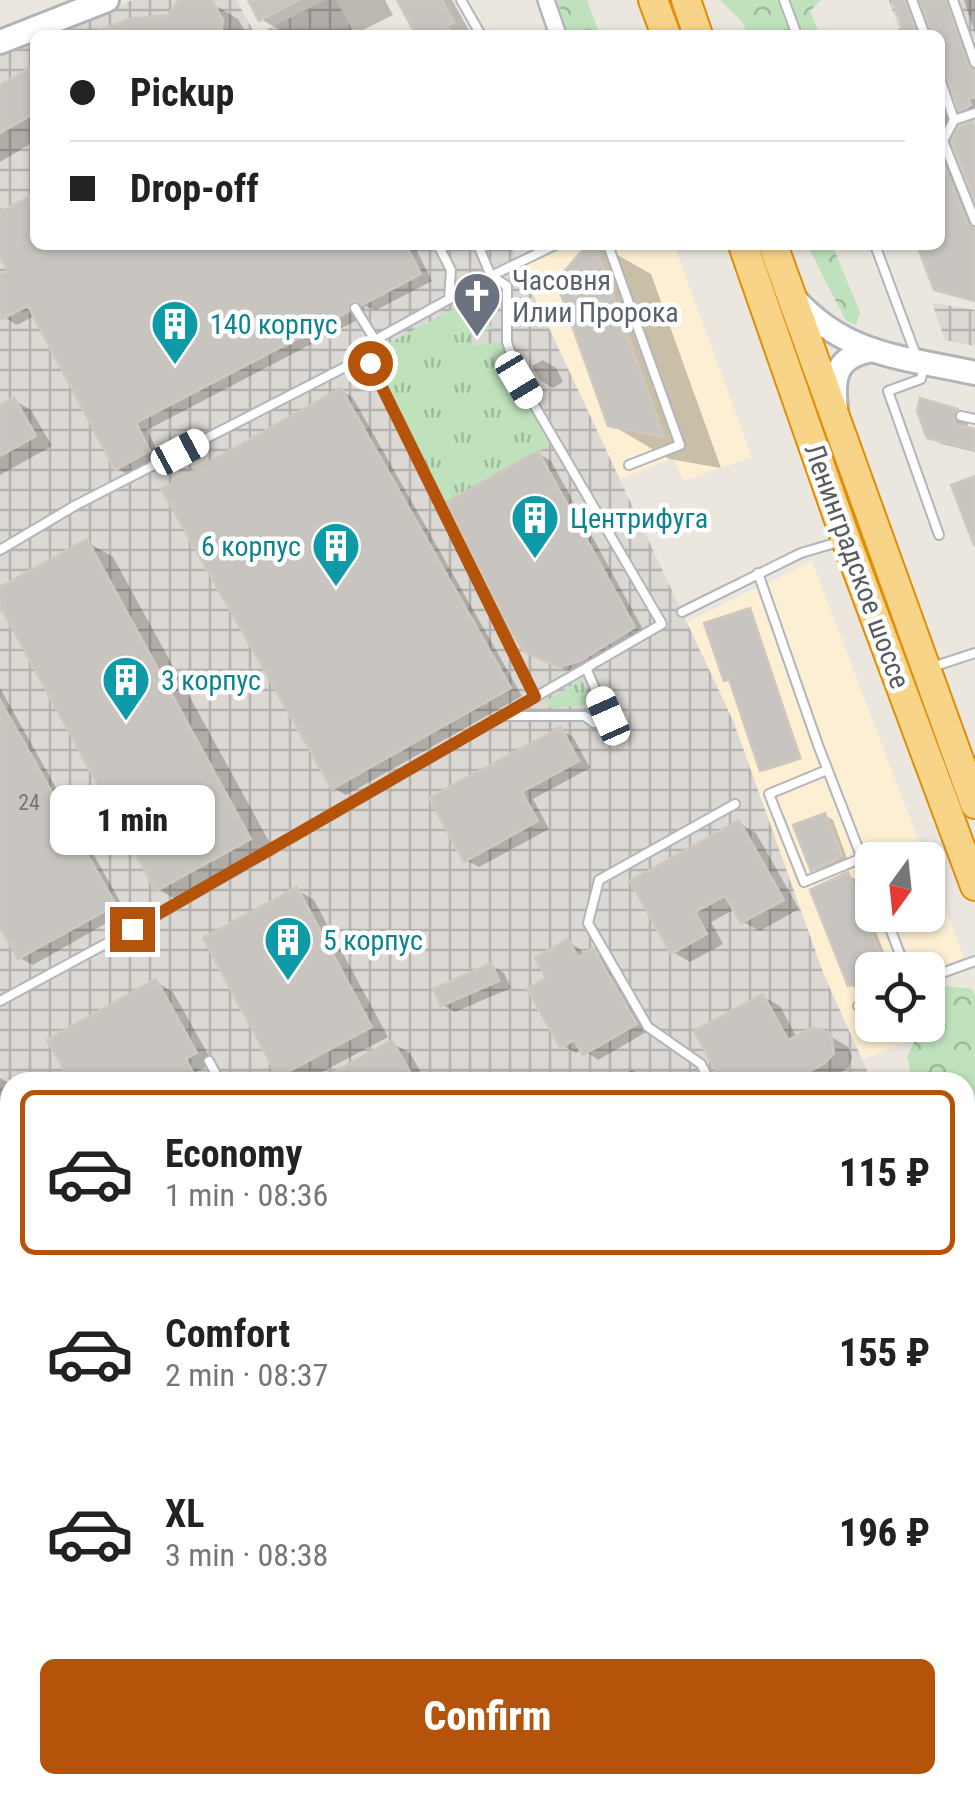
<!DOCTYPE html>
<meta charset="utf-8">
<style>
body{margin:0;font-family:"Roboto Condensed",sans-serif;background:#f6f6f6;color:#222;height:100vh;display:flex;flex-direction:column;font-size:38px;white-space:nowrap}
*{box-sizing:border-box;margin:0}
p{font-size:32px;color:#767676}
.icon{flex:none;width:55px;height:55px;fill:none;stroke:currentColor;stroke-width:2;stroke-linecap:round;stroke-linejoin:round}
.map{position:relative;flex:1;overflow:hidden}
.side{position:absolute;left:0px;top:1072px;width:975px;height:722px;display:flex;flex-direction:column;background:#fff;border-radius:30px 30px 0 0;box-shadow:0 2px 8px #0004}
.side>*{flex:none}
.guide{position:absolute;left:30px;top:30px;width:915px;height:220px;border-radius:15px;box-shadow:0 2px 8px #0004;display:grid;align-content:center;height:220px;padding:0 40px;background:#fff}
.needle{width:65px;rotate:195deg}
.tools{position:absolute;left:855px;top:842px;display:grid;gap:20px}
.tools a{display:grid;place-items:center;width:90px;height:90px;border-radius:15px;background:#fff;box-shadow:0 2px 8px #0004;font-size:50px}
.end{position:absolute;width:45px;height:45px;margin:-22px;border:12px solid #b45309;background:#fff;box-shadow:0 0 0 5px #fff}
.from{border-radius:50%}
.bubble{position:absolute;height:70px;border-radius:15px;background:#fff;box-shadow:0 2px 8px #0004;font-size:32px;font-weight:800;line-height:70px;text-align:center}
.car{position:absolute;width:30px;height:60px;margin:-30px -15px;border-radius:12px;box-shadow:0 0 8px 2px #0007;background:linear-gradient(#fff 24%,#345 0 40%,#fff 0 76%,#345 0 86%,#fff 0)}
.guide b{display:flex;align-items:center;gap:35px;height:95px;font-size:38px}
.guide b+b{border-top:2px solid #e0e0e0}
.guide i{width:25px;height:25px;background:#222}
ul{padding:18px 0 0;list-style:none}
li{display:flex;align-items:center;gap:30px;height:165px;margin:0 20px 15px;padding:0 20px;border:5px solid transparent;border-radius:15px}
li div{flex:1}
li b{display:block;font-size:38px}
li em{font-style:normal;font-weight:800}
li.selected{border-color:#b45309}
li>.icon{width:90px;height:90px;stroke-width:1.5}
.primary-button{display:flex;gap:20px;margin-top:auto;padding:20px 40px}
.primary-button a{flex:1;height:115px;border-radius:15px;background:#b45309;color:#fff;font-size:40px;font-weight:800;line-height:115px;text-align:center}
.map>svg:first-child{display:block}
.commercial{fill:#fcefd3}
.industrial{fill:url(#industrial-grid)}
.grass{fill:url(#grass-tufts)}
.forest{fill:url(#forest-crowns)}
.shadow{fill:#0003}
.building{fill:#c8c4bf;stroke:#cfc8be;stroke-width:2.5}
.lines{fill:none;stroke-linecap:round;stroke-linejoin:round}
.lane-casing{stroke:#b2b6ba;stroke-width:12}
.street-casing{stroke:#b2b6ba;stroke-width:20}
.secondary-casing{stroke:#b1b5ba;stroke-width:28}
.highway-casing{stroke:#e08e0a;stroke-width:32}
.lane{stroke:#fff;stroke-width:8}
.street{stroke:#fff;stroke-width:15}
.secondary{stroke:#fff;stroke-width:22}
.highway{stroke:#f8d489;stroke-width:28}
.rail{stroke:#b0b1b1;stroke-width:5;stroke-dasharray:2.5 12;stroke-linecap:butt}
.route{stroke:#b45309;stroke-width:12}
.labels{text-anchor:middle;dominant-baseline:central;stroke-width:9;stroke-linejoin:round;paint-order:stroke}
.number-label{font-size:22px;fill:#747678}
.worship-label{font-size:28px;fill:#5b616d;stroke:#fff;text-anchor:start}
.culture-label{font-size:28px;fill:#0d838f;stroke:#fff;text-anchor:start}
.street-label{font-size:28px;fill:#585c60;stroke:#fff}
</style>
<div class="map">
<svg width="975" height="1793" viewBox="0 0 975 1793">
<defs>
<pattern id="industrial-grid" width="8" height="8" patternUnits="userSpaceOnUse" patternTransform="scale(2.5)"><rect width="8" height="8" fill="#dcd9d4"/><path d="M0 4h8M4 0v8" fill="none" stroke="#b5b3af"/></pattern>
<pattern id="grass-tufts" width="24" height="20" patternUnits="userSpaceOnUse" patternTransform="scale(2.5)"><rect width="24" height="20" fill="#bfe2bc"/><path d="M3 7l-1-3M5 7V3M7 7l1-3M15 17l-1-3M17 17v-4M19 17l1-3" fill="none" stroke="#9eba9c"/></pattern>
<pattern id="forest-crowns" width="20" height="18" patternUnits="userSpaceOnUse" patternTransform="scale(2.5)"><rect width="20" height="18" fill="#bfe2bc"/><path d="M2 6a3 3 0 1 1 6 0M12 15a3 3 0 1 1 6 0" fill="none" stroke="#9eba9c"/></pattern>
</defs>
<rect width="100%" height="100%" fill="#ebe7df"/>
<g class="commercial">
<polygon points="567,245 674,245 752,457 684,481 673,458 620,479 521,268"/>
<polygon points="812,561 926,860 872,860 872,915 928,915 928,864 964,958 928,972 872,970 872,1025 917,1025 921,1035 863,1060 824,975 734,723 687,622"/>
</g>
<g class="industrial">
<polygon points="133,0 236,0 256,35 326,0 336,0 355,35 45,35"/>
<polygon points="889,0 975,0 975,281 940,190 940,35 901,35"/>
<polygon points="35,39 35,245 510,245 734,723 824,975 872,1082 10,1082 10,1785 965,1785 965,1394 975,1432 975,1793 0,1793 0,53"/>
<polygon points="932,303 975,310 975,346 945,340"/>
</g>
<g class="grass">
<polygon points="474,298 492,329 469,334 471,346 500,342 517,384 550,445 443,505 361,358"/>
<polygon points="581,679 594,704 550,708 545,702"/>
</g>
<g class="forest">
<polygon points="557,0 587,0 600,35 569,35"/>
<polygon points="720,0 821,0 810,11 820,35 747,35 743,23"/>
<polygon points="807,245 832,245 860,312 856,325 846,321"/>
<polygon points="937,985 972,989 975,996 975,1186 965,1180 965,1082 944,1082 911,1074 907,1057 922,1025 928,1025 928,990"/>
</g>
<g class="shadow">
<polygon points="188,0 211,3 238,19 247,35 95,35 170,17"/>
<polygon points="251,0 385,0 393,15 353,35 288,35 261,19"/>
<polygon points="400,0 452,0 470,32 464,35 419,35"/>
<polygon points="895,0 912,0 910,7 921,35 907,35"/>
<polygon points="923,0 953,0 951,7 975,72 975,110 967,112 961,109 948,72 940,79 940,35 934,35"/>
<polygon points="964,0 975,0 975,33"/>
<polygon points="35,68 35,141 0,162 0,88"/>
<polygon points="940,87 951,124 941,148 975,229 975,301 936,289 919,245 940,245"/>
<polygon points="35,197 35,245 414,245 432,281 376,310 365,306 361,318 147,430 161,458 129,475 116,468 36,315 17,325 4,317 0,310 0,278 11,272 0,251 0,215"/>
<polygon points="590,245 600,245 651,274 721,468 669,459 610,424"/>
<polygon points="543,360 556,368 563,382 553,388 540,380 532,366"/>
<polygon points="341,390 353,398 522,696 346,795 334,788"/>
<polygon points="14,400 31,410 52,446 0,475 0,408"/>
<polygon points="957,411 969,418 967,430 975,432 975,452 942,444 929,437"/>
<polygon points="538,453 551,461 646,635 574,673 541,659"/>
<polygon points="87,542 113,557 276,854 184,904 158,889 0,601 0,590"/>
<polygon points="750,611 802,759 765,771 732,680 726,679"/>
<polygon points="0,688 126,912 33,965 20,958 0,922"/>
<polygon points="561,730 573,737 590,768 533,799 549,829 479,867 466,860"/>
<polygon points="825,815 833,820 848,861 821,874 813,869"/>
<polygon points="739,823 756,833 799,909 760,931 743,922 735,909 711,922 723,944 690,962 673,952"/>
<polygon points="847,875 855,879 891,970 872,970 872,983 858,989 850,985"/>
<polygon points="297,890 314,900 388,1037 303,1082 293,1082 280,1075"/>
<polygon points="568,942 580,949 585,956 593,951 606,959 648,1031 598,1060 583,1049 576,1053 563,1046 549,978"/>
<polygon points="492,966 504,973 511,988 455,1012 443,1005"/>
<polygon points="156,982 173,992 213,1063 178,1082 73,1082 50,1041"/>
<polygon points="762,996 780,1006 797,1038 830,1036 848,1047 852,1057 848,1068 824,1082 725,1082 697,1032"/>
<polygon points="392,1043 410,1053 426,1082 321,1082"/>
<polygon points="632,1070 640,1074 645,1082 628,1082 624,1075"/>
<polygon points="0,1078 10,1084 10,1144 0,1150"/>
<polygon points="10,1163 10,1217 0,1223 0,1183 7,1178 1,1167"/>
<polygon points="975,1331 975,1382 965,1365 965,1336"/>
<polygon points="10,1345 10,1389 0,1395 0,1350"/>
<polygon points="965,1414 974,1419 975,1429 965,1431"/>
<polygon points="10,1423 10,1477 0,1481 0,1428"/>
<polygon points="0,1552 8,1564 0,1568"/>
<polygon points="10,1589 10,1618 0,1598 0,1594"/>
<polygon points="158,1785 204,1785 207,1793 162,1793"/>
<polygon points="218,1785 425,1785 430,1793 223,1793"/>
<polygon points="506,1785 585,1785 569,1793 497,1793 508,1788"/>
<polygon points="630,1785 775,1785 760,1793 615,1793"/>
<polygon points="804,1785 891,1785 894,1793 807,1793"/>
</g>
<g class="building">
<polygon points="179,0 212,0 223,20 221,35 89,35 128,19 168,15"/>
<polygon points="248,0 299,0 259,21"/>
<polygon points="397,0 442,0 454,22 447,26 453,35 416,35"/>
<polygon points="892,0 905,0 917,35 905,35"/>
<polygon points="920,0 946,0 968,65 975,70 975,97 969,99 971,105 967,108 959,111 947,77 940,72 940,35 932,35"/>
<polygon points="35,65 35,113 0,133 0,85"/>
<polygon points="972,122 975,129 975,201 951,141 959,126"/>
<polygon points="940,154 968,224 975,228 975,301 934,290 917,245 940,245"/>
<polygon points="35,194 35,245 406,245 421,274 362,305 352,301 348,312 136,423 150,451 115,470 28,306 0,320 0,275 8,271 0,256 0,212"/>
<polygon points="587,245 595,245 664,437 608,426 556,281"/>
<polygon points="341,388 511,688 332,789 161,489"/>
<polygon points="14,397 36,436 0,456 0,405"/>
<polygon points="920,398 958,409 954,424 975,429 975,450 927,438 917,411"/>
<polygon points="538,451 635,627 580,661 559,667 525,652 509,628 447,502"/>
<polygon points="975,476 975,545 974,545 951,485"/>
<polygon points="87,539 251,839 156,891 0,606 0,587"/>
<polygon points="750,608 800,758 760,771 729,679 724,681 704,623"/>
<polygon points="0,700 116,905 18,959 0,927"/>
<polygon points="561,727 579,761 522,792 538,821 464,862 429,798"/>
<polygon points="825,813 842,856 811,871 793,825"/>
<polygon points="739,820 784,900 741,923 725,896 695,912 707,934 671,954 630,881"/>
<polygon points="848,872 886,970 872,970 872,977 848,986 810,890"/>
<polygon points="297,887 372,1027 278,1077 203,938"/>
<polygon points="568,939 578,957 593,948 637,1024 583,1055 574,1040 561,1048 527,989 546,978 535,958"/>
<polygon points="492,963 499,981 441,1006 433,989"/>
<polygon points="156,979 197,1053 186,1059 198,1082 71,1082 47,1040"/>
<polygon points="763,994 788,1040 813,1027 831,1034 834,1053 825,1063 807,1073 812,1082 722,1082 694,1031"/>
<polygon points="392,1040 416,1082 316,1082 378,1048"/>
</g>
<g class="lines">
<g class="lane-casing">
<g id="lane">
<polyline points="461,0 481,35"/>
<polyline points="784,0 797,35"/>
<polyline points="912,0 925,35"/>
<polyline points="953,0 975,63"/>
<polyline points="940,79 954,120 975,113"/>
<polyline points="954,120 943,141 975,221"/>
<polyline points="438,245 451,270 449,299"/>
<polyline points="608,245 680,445 629,465"/>
<polyline points="875,245 917,358"/>
<polyline points="355,308 375,340"/>
<polyline points="353,363 370,363 535,697"/>
<polyline points="924,366 921,379 888,391 939,535"/>
<polyline points="961,416 975,419"/>
<polyline points="0,550 76,505 353,363 375,340 491,276 478,245"/>
<polyline points="758,573 818,745 872,884"/>
<polyline points="682,612 801,553 842,541"/>
<polyline points="932,667 975,653"/>
<polyline points="504,716 585,716 594,723 607,716 586,668"/>
<polyline points="827,770 769,794 804,882 862,858"/>
<polyline points="885,915 906,970"/>
<polyline points="928,978 975,961"/>
<polyline points="0,1001 133,929 662,624 519,379 507,342 507,286 491,276 555,245"/>
<polyline points="858,1006 872,999"/>
<polyline points="209,1061 220,1082"/>
<polyline points="710,1082 701,1064 648,1027 588,923 599,880 735,804"/>
<polyline points="965,1268 975,1263"/>
<polyline points="776,1785 780,1793"/>
<polyline points="955,1785 958,1793"/>
<polyline points="10,1793 25,1785"/>
<polyline points="595,1793 610,1785"/>
</g>
</g>
<g class="street-casing">
<polyline id="street" points="546,0 558,35"/>
</g>
<g class="secondary-casing">
<g id="secondary">
<polyline points="0,42 107,0"/>
<path d="M794,298C846,356 902,357 975,373"/>
<path d="M836,408C832,375 837,356 873,350"/>
</g>
</g>
<g class="highway-casing">
<g id="highway">
<polyline points="653,0 666,35"/>
<polyline points="686,0 698,35"/>
<polyline points="743,245 846,540 975,886"/>
<polyline points="773,245 975,804"/>
</g>
</g>
<use href="#lane" class="lane"/>
<use href="#street" class="street"/>
<use href="#secondary" class="secondary"/>
<use href="#highway" class="highway"/>
<polyline class="rail" points="0,1489 10,1486"/>
</g>
<g class="lines">
<polyline class="route" points="132,929 535,697 370,363"/>
</g>
<defs>
<g id="church-pin" transform="scale(2.5)"><path d="M0 17L-7.5 6A9.5 9.5 0 1 1 7.5 6Z" fill="#6b7280" stroke="#fff"/><path d="M-1.2-6h2.4v3.5h3.3v2.4h-3.3V6h-2.4V-.1h-3.3v-2.4h3.3Z" fill="#fff"/></g>
<g id="building-pin" transform="scale(2.5)"><path d="M0 17L-7.5 6A9.5 9.5 0 1 1 7.5 6Z" fill="#0f9aa8" stroke="#fff"/><path d="M-4-6H4V6H1V3H-1V6H-4ZM-2.5-4.3h1.7v1.8h-1.7ZM.8-4.3h1.7v1.8H.8ZM-2.5-1h1.7V.8h-1.7ZM.8-1h1.7V.8H.8Z" fill="#fff"/></g>
</defs>
<g fill-rule="evenodd">
<use href="#church-pin" x="477" y="296"/>
<use href="#building-pin" x="175" y="324"/>
<use href="#building-pin" x="535" y="518"/>
<use href="#building-pin" x="336" y="546"/>
<use href="#building-pin" x="126" y="680"/>
<use href="#building-pin" x="288" y="940"/>
</g>
<g class="labels">
<g class="number-label">
<text x="29" y="802">24</text>
</g>
<g class="worship-label">
<text x="512" y="280">Часовня<tspan x="512" dy="32">Илии Пророка</tspan></text>
</g>
<g class="culture-label">
<text x="210" y="324">140 корпус</text>
<text x="570" y="518">Центрифуга</text>
<text x="301" y="546" text-anchor="end">6 корпус</text>
<text x="161" y="680">3 корпус</text>
<text x="323" y="940">5 корпус</text>
</g>
<g class="street-label">
<text transform="translate(857 566) rotate(70)">Ленинградское шоссе</text>
</g>
</g>
</svg>
<div class="tools">
<a><svg class="needle" viewBox="-14 -14 28 28"><path d="M0-13l5 13h-10z" fill="#e53935"/><path d="M0 13l5-13h-10z" fill="#767676"/></svg></a>
<a><svg class="icon" aria-label="locate" viewBox="0 0 24 24"><circle cx="12" cy="12" r="6"/><path d="M12 2v4M12 18v4M2 12h4M18 12h4"/></svg></a>
</div>
<i class="end from" style="left:370px;top:363px"></i>
<i class="end" style="left:132px;top:929px"></i>
<div class="bubble" style="left:50px;top:785px;width:165px">1 min</div>
<i class="car" style="left:519px;top:380px;rotate:149deg"></i>
<i class="car" style="left:180px;top:452px;rotate:62deg"></i>
<i class="car" style="left:608px;top:716px;rotate:336deg"></i>
<div class="guide">
<b><i class="from"></i>Pickup</b>
<b><i></i>Drop-off</b>
</div>
<section class="side">
<ul>
<li class="selected"><svg class="icon" aria-label="car" viewBox="0 0 24 24"><path d="M5 17H2v-5l4-1 3-4h7l3 4 3 1v5h-3M9 17h6M6 11h13"/><circle cx="7" cy="17" r="2"/><circle cx="17" cy="17" r="2"/></svg><div><b>Economy</b><p>1 min · 08:36</p></div><em>115 ₽</em></li>
<li><svg class="icon" aria-label="car" viewBox="0 0 24 24"><path d="M5 17H2v-5l4-1 3-4h7l3 4 3 1v5h-3M9 17h6M6 11h13"/><circle cx="7" cy="17" r="2"/><circle cx="17" cy="17" r="2"/></svg><div><b>Comfort</b><p>2 min · 08:37</p></div><em>155 ₽</em></li>
<li><svg class="icon" aria-label="car" viewBox="0 0 24 24"><path d="M5 17H2v-5l4-1 3-4h7l3 4 3 1v5h-3M9 17h6M6 11h13"/><circle cx="7" cy="17" r="2"/><circle cx="17" cy="17" r="2"/></svg><div><b>XL</b><p>3 min · 08:38</p></div><em>196 ₽</em></li>
</ul>
<div class="primary-button"><a>Confirm</a></div>
</section>
</div>
